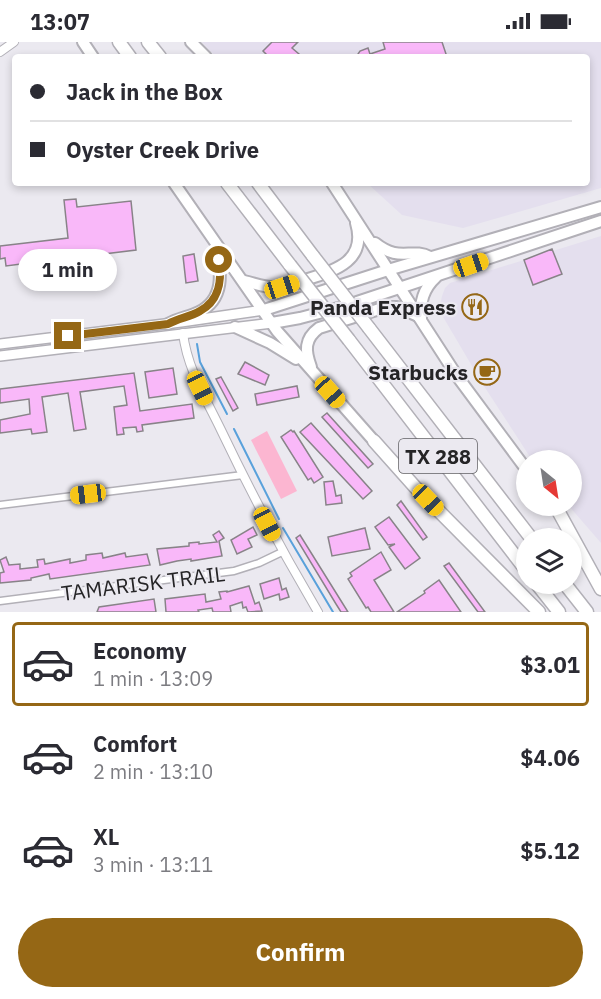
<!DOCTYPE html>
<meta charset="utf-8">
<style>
body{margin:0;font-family:"IBM Plex Sans",sans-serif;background:#f7f7f7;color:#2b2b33;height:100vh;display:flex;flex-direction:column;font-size:22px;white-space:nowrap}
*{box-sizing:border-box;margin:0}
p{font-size:20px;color:#7c7c81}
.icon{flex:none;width:33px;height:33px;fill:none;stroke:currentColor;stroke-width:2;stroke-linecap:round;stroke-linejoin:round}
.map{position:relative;height:570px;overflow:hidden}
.side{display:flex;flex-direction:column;background:#fff;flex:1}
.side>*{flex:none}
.guide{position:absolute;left:12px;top:12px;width:578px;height:132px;border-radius:6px;box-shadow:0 3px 9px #0003;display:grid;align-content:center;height:132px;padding:0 18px;background:#fff}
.needle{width:39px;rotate:150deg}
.tools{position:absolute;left:516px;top:408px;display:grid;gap:12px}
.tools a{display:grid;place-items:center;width:66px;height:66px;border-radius:50%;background:#fff;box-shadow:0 3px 9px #0003;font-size:30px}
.end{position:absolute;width:27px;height:27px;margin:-14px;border:8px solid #956715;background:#fff;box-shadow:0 0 0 3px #fff}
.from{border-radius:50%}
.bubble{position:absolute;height:42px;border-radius:21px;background:#fff;box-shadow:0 3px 9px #0003;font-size:20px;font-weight:700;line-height:42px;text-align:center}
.car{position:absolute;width:18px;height:36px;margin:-18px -9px;border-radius:8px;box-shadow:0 0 4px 2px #0007;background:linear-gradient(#f5c518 24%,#345 0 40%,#f5c518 0 76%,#345 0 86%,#f5c518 0)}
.guide b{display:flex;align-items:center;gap:21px;height:57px;font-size:22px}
.guide b+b{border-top:2px solid #e1e1e2}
.guide i{width:15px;height:15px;background:#2b2b33}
ul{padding:10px 0 0;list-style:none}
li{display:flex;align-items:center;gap:18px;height:84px;margin:0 12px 9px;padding:0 6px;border:3px solid transparent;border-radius:6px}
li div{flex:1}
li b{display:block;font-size:22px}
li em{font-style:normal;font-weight:700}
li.current{border-color:#956715}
li>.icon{width:54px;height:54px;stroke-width:1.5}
.button{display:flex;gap:12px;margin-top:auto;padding:12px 18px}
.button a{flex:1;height:69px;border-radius:36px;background:#956715;color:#fff;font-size:24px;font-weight:700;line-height:69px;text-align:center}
.status{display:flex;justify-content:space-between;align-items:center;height:42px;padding:0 30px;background:#fff;direction:ltr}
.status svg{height:16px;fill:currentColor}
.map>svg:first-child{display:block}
.built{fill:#e4dfee}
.green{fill:#fcb6d1}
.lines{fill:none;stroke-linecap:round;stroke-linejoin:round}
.stream{stroke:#59a1db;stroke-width:2}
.building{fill:#f9b8f9;stroke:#888388;stroke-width:1.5}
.minor-casing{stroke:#b2b0b7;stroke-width:9}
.tertiary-casing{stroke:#b2b0b7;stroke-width:10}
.secondary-casing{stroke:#b2b0b7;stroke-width:12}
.primary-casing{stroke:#b2b0b7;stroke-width:14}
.motorway-casing{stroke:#b2b0b7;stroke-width:15}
.minor{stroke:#fff;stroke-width:6}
.tertiary{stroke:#fff;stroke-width:8}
.secondary{stroke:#fff;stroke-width:9}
.primary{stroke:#fff;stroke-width:10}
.motorway{stroke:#fff;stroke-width:12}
.motorway-bridge-casing{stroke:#b2b0b7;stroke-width:15;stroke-linecap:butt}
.motorway-bridge{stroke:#fff;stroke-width:12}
.route{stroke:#956715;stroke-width:8}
.labels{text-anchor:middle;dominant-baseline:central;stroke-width:4.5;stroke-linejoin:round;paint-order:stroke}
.shield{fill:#ebe9f0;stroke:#605f63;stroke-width:1.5}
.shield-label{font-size:20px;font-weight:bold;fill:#252426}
.poi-label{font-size:21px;font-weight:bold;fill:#252426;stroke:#ebe9f0;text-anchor:end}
.street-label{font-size:21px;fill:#252426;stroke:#ebe9f0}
</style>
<div class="status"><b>13:07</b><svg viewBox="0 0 49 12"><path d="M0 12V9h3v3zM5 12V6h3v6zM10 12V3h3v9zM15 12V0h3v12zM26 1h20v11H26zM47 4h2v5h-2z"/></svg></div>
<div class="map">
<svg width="601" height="570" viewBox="0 0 601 570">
<rect width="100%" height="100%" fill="#ebe9f0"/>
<g class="built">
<polygon points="202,0 601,0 601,146 463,186 402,173 367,141 586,141 586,15 216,15"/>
<polygon points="601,194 601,501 569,464 572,464 572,418 532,418 482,341 439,268 442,254 445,246 450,241"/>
</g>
<polygon class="green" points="267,389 297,449 281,457 251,398"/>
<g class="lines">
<g class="stream">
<polyline points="197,302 200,320 227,372"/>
<polyline points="234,387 279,477"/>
<polyline points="283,486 333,570"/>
</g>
</g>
<g class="building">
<polygon points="272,0 298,0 292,6 299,12 296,15 269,15 263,9"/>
<polygon points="383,0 442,0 447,15 356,15 360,9 368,6 370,12 385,7"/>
<polygon points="76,157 77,165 131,159 136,208 47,219 46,211 35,213 36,220 6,224 5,216 0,217 0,204 68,196 64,158"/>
<polygon points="552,207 562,232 533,243 524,218"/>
<polygon points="194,212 198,239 186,241 183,214"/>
<polygon points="477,252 485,273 473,277 465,257"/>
<polygon points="484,318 497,338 490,343 477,323"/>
<polygon points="245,320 269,333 265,343 238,332"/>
<polygon points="173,326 177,352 149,356 145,330"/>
<polygon points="134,331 140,369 192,362 194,376 142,383 143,389 137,390 136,385 123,386 124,392 117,393 114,365 127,363 124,344 80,350 86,387 74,389 68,351 42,355 47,390 32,392 31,387 0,391 0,378 30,372 29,357 0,361 0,347"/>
<polygon points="221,335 238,366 233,369 216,337"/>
<polygon points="297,344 299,355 257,363 255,352"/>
<polygon points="327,371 373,422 368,426 322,375"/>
<polygon points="311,381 372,449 363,457 300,390"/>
<polygon points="291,388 293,390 294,389 323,435 314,441 311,436 308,438 281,395"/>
<polygon points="333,439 336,454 341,453 342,461 326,463 324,440"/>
<polygon points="401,459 427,495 423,498 397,463"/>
<polygon points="389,475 420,516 405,527 389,505 395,502 388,503 375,485"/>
<polygon points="253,485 257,493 248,497 252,505 237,512 231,498"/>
<polygon points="365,486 370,507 332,514 328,495"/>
<polygon points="219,489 224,496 219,499 222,514 191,519 191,517 177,519 160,523 157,507 189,504 189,501 199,500 199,502 217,500 213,493"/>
<polygon points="300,493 343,562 348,570 341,570 336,562 296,496"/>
<polygon points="381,510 391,528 374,538 394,570 371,570 368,565 366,566 348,537 352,534 350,531"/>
<polygon points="102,511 103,516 125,511 126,515 147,512 150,523 50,537 49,532 31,536 31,538 0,541 0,531 4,530 0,518 6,515 9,523 20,522 20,527 38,525 37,518 44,517 45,522 70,517 70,521 86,518 86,513"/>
<polygon points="449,521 485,570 478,570 444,524"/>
<polygon points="279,536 282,548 286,546 289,555 280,558 279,552 264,557 260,542"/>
<polygon points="439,538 461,570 397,570 425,551 424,549"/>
<polygon points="249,544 255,562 259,560 262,569 248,570 246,565 243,566 242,560 230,564 231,570 213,570 212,566 198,568 199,570 166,570 165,557 205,552 206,560 221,557 219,550 227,549 227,550"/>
<polygon points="154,557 156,570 97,570 99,565"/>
</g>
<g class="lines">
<g class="minor-casing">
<g id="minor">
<polyline points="0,463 243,433"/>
<polyline points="0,559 234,529 259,521 282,510"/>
</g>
</g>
<g class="tertiary-casing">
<g id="tertiary">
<polyline points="0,10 14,0"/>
<path d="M183,291C187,326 206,357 221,388C251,451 283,511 318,570"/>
</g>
</g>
<g class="secondary-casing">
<g id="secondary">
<polyline points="0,302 181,280 264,268"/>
<polyline points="0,314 272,281"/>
</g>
</g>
<g class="primary-casing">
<g id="primary">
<polyline points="83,0 93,15"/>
<polyline points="191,0 206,15"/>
<polyline points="174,141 277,289 374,399"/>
<polyline points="332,141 457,334 526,427"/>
<path d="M375,201C400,221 411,205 430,215"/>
<path d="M244,239C254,241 265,246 276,245C287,245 298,240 308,237C337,228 367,218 356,181"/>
<polyline points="264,268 388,228 601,165"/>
<path d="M421,277C420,260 423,247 436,235"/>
<polyline points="272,281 300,276 342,265 601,179"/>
<path d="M168,282C178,276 189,275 199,270C225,257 221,230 217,207"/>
<polyline points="235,285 270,301 296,317"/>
<path d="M311,325C305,309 304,297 319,286L386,265H397L418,274"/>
</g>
</g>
<g class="motorway-casing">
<g id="motorway">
<polyline points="119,0 130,15"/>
<polyline points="148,0 160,15"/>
<polyline points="227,141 290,223"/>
<polyline points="258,141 313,214"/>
<polyline points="369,286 531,496"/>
<polyline points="349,298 526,528"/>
<polyline points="374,399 415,445 539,570"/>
<polyline points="556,465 601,547"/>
<polyline points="537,542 559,570"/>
<polyline points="565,542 587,570"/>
</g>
</g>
<use href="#minor" class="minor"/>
<use href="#tertiary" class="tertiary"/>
<use href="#secondary" class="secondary"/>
<use href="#primary" class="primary"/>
<use href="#motorway" class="motorway"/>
<g class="motorway-bridge-casing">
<g id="motorway-bridge">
<polyline points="313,214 369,286"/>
<polyline points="290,223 349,298"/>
</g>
</g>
<use href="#motorway-bridge" class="motorway-bridge"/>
</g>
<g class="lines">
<path class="route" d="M68,294L168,282C179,276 190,275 200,269C220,258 222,238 219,218"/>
</g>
<defs>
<g id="restaurant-ring" transform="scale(1.35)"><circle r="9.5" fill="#ebe9f0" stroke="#956715" stroke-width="1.5"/><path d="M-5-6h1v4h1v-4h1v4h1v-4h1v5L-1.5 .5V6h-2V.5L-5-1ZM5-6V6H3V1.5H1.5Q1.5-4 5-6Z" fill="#956715"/></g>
<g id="cafe-ring" transform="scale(1.35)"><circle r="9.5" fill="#ebe9f0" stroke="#956715" stroke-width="1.5"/><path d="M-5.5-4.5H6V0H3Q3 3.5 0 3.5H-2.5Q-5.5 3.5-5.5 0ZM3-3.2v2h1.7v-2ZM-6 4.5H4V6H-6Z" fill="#956715"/></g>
</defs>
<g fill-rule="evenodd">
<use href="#restaurant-ring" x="475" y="265"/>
<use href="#cafe-ring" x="487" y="330"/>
</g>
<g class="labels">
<rect class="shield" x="399" y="397" width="78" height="34" rx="4.5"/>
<g class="shield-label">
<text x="438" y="414">TX 288</text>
</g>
<g class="poi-label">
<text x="456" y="265">Panda Express</text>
<text x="468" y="330">Starbucks</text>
</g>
<g class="street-label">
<text transform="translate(143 541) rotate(-7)">TAMARISK TRAIL</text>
</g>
</g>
</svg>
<div class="tools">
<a><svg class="needle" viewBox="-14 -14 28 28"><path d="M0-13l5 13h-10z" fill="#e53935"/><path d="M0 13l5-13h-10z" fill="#7c7c81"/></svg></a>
<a><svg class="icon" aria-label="layers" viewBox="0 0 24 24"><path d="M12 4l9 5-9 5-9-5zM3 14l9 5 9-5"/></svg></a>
</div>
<i class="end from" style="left:219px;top:218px"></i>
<i class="end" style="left:68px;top:294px"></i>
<div class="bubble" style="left:18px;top:207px;width:99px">1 min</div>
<i class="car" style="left:471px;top:223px;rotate:71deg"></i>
<i class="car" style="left:282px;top:245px;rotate:72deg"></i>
<i class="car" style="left:200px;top:346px;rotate:154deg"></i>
<i class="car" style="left:330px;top:350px;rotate:138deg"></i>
<i class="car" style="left:88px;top:452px;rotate:263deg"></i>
<i class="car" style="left:428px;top:458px;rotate:136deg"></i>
<i class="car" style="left:267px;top:482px;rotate:152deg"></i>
<div class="guide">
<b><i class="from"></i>Jack in the Box</b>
<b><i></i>Oyster Creek Drive</b>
</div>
</div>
<section class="side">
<ul>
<li class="current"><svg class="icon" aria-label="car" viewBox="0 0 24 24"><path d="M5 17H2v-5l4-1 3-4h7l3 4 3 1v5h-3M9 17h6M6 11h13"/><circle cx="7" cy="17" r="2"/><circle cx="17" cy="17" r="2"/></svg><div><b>Economy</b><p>1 min · 13:09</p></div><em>$3.01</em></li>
<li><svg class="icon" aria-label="car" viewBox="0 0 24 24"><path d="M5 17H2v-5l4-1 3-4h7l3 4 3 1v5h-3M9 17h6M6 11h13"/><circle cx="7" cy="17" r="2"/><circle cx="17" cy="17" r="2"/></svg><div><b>Comfort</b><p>2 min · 13:10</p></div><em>$4.06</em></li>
<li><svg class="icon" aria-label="car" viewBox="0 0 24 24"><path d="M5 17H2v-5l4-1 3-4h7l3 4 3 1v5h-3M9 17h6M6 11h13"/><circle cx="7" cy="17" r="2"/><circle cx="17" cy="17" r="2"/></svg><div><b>XL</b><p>3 min · 13:11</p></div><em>$5.12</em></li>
</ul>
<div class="button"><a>Confirm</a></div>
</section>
